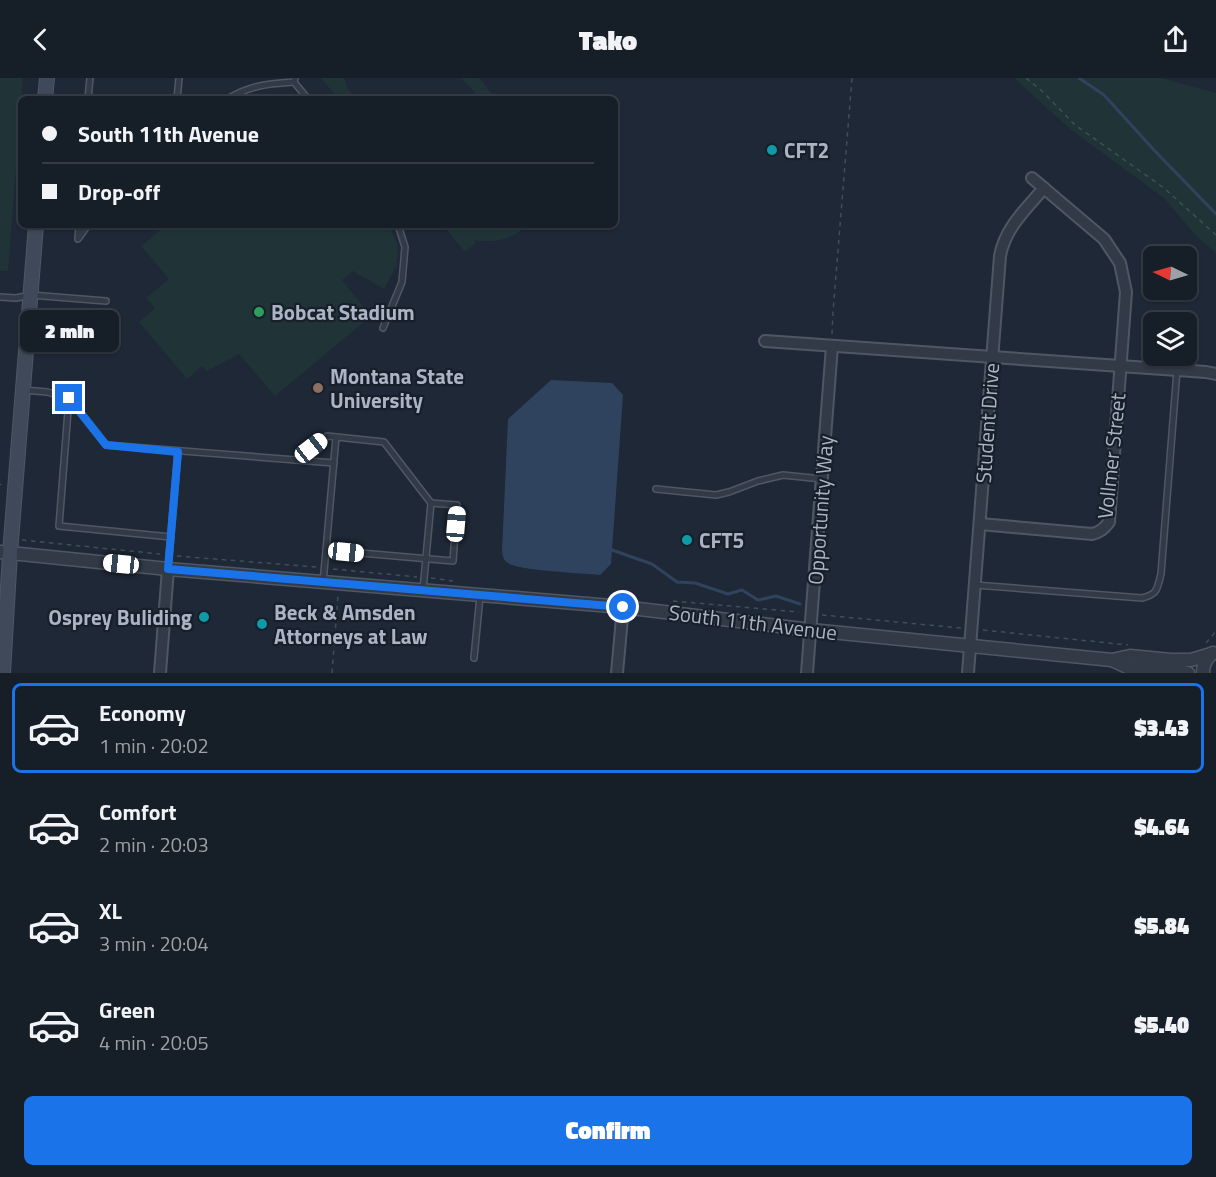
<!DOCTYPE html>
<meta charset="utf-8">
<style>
body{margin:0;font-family:"Titillium Web",sans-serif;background:#1f2730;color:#f1f3f6;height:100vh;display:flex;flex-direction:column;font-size:22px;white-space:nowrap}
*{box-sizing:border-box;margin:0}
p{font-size:20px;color:#9ea2a8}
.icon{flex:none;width:33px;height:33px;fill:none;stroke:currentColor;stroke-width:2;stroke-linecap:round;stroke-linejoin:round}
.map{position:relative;height:595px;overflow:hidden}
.panel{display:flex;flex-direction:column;background:#161e28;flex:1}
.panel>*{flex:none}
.top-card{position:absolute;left:18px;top:18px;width:600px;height:132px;border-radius:9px;box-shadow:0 2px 4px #0004,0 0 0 2px #353c45;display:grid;align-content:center;height:132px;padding:0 24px;background:#161e28}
.needle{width:39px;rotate:275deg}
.tools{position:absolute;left:1143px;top:168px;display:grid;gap:12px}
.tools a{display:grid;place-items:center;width:54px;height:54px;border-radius:9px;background:#161e28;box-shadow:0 2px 4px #0004,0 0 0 2px #353c45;font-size:30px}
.end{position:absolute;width:27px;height:27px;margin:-14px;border:8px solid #1a73e8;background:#fff;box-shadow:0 0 0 3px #fff}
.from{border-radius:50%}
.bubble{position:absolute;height:42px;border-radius:9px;background:#161e28;box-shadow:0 2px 4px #0004,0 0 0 2px #353c45;font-size:20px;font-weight:800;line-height:42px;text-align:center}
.car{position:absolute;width:18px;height:36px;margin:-18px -9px;border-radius:8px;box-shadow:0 0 4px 2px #0007;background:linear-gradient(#fff 24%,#345 0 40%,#fff 0 76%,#345 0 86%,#fff 0)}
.top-card b{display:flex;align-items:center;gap:21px;height:57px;font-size:22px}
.top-card b+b{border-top:2px solid #353c45}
.top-card i{width:15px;height:15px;background:#f1f3f6}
ul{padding:10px 0 0;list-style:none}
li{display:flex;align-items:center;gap:18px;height:90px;margin:0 12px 9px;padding:0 12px;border:3px solid transparent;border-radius:9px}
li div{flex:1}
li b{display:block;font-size:22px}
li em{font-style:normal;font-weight:800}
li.selected{border-color:#1a73e8}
li>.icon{width:54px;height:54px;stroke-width:1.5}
.primary-button{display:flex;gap:12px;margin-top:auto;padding:12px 24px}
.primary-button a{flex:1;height:69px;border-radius:9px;background:#1a73e8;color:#fff;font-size:24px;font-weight:800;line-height:69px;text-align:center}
header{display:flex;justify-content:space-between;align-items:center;height:78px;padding:0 24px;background:#161e28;font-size:27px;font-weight:800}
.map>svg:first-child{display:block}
.green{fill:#203437}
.water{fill:#30435e}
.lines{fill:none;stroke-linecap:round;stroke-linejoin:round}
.stream{stroke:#30435e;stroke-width:3}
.service-casing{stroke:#4f5765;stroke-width:8}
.minor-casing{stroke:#4f5765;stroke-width:14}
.tertiary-casing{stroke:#4f5765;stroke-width:15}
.secondary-casing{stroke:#4f5765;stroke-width:16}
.path{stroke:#3d5154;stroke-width:1.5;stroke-dasharray:4.5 4.5;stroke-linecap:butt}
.service{stroke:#313a46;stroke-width:5}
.minor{stroke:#313a46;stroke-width:10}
.tertiary{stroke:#313a46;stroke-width:12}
.secondary{stroke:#3f4959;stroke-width:14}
.route{stroke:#1a73e8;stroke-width:8}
.culture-dot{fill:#0f9aa8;stroke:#171f2a;stroke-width:2}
.leisure-dot{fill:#2e9e5b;stroke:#171f2a;stroke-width:2}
.education-dot{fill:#8d6e63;stroke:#171f2a;stroke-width:2}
.labels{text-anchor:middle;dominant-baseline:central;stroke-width:4.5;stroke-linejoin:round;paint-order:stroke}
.poi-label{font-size:21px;font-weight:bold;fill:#abb4c4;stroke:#171f2a;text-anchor:start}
.street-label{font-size:21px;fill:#abb4c4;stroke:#171f2a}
</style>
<header><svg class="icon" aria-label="back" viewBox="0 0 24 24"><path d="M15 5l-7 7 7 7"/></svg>Tako<svg class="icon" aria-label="share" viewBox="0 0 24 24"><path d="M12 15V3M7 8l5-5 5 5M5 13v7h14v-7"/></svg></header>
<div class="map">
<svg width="1216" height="595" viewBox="0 0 1216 595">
<rect width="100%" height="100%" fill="#1e2836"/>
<g class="green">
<polygon points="0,0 23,0 8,193 0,193"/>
<polygon points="321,0 344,0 348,11 356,21 339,21"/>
<polygon points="462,0 479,0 496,21 480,21"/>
<polygon points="1014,0 1161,0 1216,15 1216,175 1197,159 1165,121 1070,51"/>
<polygon points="166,147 389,147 398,168 397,187 384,211 353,193 342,202 371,238 275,318 239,276 207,293 202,288 187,301 139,244 155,230 146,220 169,201 141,168"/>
<path d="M443,147H468L481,150L489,151L504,147H528C513,161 494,166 474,162L476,165L465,174Z"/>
</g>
<path class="water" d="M551,302L612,305L623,317L611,486L600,497C582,495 520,493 508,485C503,482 503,478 502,473L508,341Z"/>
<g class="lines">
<g class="stream">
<polyline points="1079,0 1104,17 1154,72 1216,136"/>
<polyline points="612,472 652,486 677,504 695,505 728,516 742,512 758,522 776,518 800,526"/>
</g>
<g class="service-casing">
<g id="service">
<polyline points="294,4 308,21"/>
<polyline points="88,21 90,0"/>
<polyline points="177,21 179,0"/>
<path d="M227,21C251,7 267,6 294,4L295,0"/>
<polyline points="79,147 78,161 88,147"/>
<polyline points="0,219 16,220 31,217 106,223"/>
<polyline points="383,250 402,204 405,169 398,147"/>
<polyline points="24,312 47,314 69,320 106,367 334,385"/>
<polyline points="69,320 59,448 171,459"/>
<polyline points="336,359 326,472 453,483 457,427 431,425"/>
<polyline points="296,382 327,358 384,364 431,425 423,512"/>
<polyline points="656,411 716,417 729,414 758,403 783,397 822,401"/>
<polyline points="168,491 178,373"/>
<polyline points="323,504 326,472"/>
<path d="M975,507L1142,520C1158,516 1157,511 1161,496L1177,292"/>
<polyline points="474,580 480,518"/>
</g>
</g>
<g class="minor-casing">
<g id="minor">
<polyline points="765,263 1206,294 1216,296"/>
<path d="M980,446L1092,456C1100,454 1104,451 1109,444L1126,214L1120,185L1104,161L1032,100"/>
<polyline points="160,595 168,491"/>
<polyline points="617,595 623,529"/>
<polyline points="807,595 832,268"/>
<path d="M968,595L1000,178C1005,150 1026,131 1044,110"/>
</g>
</g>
<g class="tertiary-casing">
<g id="tertiary">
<polyline points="0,474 168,491 623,529 811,552 1112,582 1130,578 1171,582 1191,582 1211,576"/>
<polyline points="1112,582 1129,590 1179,593 1188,595"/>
<path d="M1203,595C1203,587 1206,580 1213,575"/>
</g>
</g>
<g class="secondary-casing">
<g id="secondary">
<polyline points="45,21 47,0"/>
<polyline points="3,595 10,475 36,147"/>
</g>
</g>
<g class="path">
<polyline points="1026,0 1042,13 1075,47 1164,110 1216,157"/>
<polyline points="832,256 833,234 852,0"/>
<polyline points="0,407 1,406"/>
<polyline points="22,462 160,476"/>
<polyline points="177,478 316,489"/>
<polyline points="333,491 417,499"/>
<polyline points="431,500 453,503"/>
<polyline points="673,523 799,534"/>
<polyline points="822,537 961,550"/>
<polyline points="983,552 1128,567"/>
<polyline points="1206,565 1216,553"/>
<polyline points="332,595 338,517"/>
</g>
<use href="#service" class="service"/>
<use href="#minor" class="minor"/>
<use href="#tertiary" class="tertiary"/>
<use href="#secondary" class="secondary"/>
</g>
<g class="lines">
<polyline class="route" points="69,320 106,367 178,374 168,491 623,529"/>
</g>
<g class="culture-dot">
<circle cx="772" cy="72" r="6"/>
<circle cx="687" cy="462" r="6"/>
<circle cx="204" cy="539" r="6"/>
<circle cx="262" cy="546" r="6"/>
</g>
<circle class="leisure-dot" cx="259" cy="234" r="6"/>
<circle class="education-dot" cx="318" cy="310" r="6"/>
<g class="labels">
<g class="poi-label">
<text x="784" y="72">CFT2</text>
<text x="271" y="234">Bobcat Stadium</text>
<text x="330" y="298">Montana State<tspan x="330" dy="24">University</tspan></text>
<text x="699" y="462">CFT5</text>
<text x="274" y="534">Beck &amp; Amsden<tspan x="274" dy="24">Attorneys at Law</tspan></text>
<text x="192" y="539" text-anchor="end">Osprey Buliding</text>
</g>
<g class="street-label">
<text transform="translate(987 345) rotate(-86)">Student Drive</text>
<text transform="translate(1111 378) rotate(-84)">Vollmer Street</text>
<text transform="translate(820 432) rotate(-86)">Opportunity Way</text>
<text transform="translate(753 544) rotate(7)">South 11th Avenue</text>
</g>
</g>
</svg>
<div class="tools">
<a><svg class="needle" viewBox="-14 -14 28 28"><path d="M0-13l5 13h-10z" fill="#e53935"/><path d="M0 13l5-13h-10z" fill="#9ea2a8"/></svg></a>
<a><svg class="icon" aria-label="layers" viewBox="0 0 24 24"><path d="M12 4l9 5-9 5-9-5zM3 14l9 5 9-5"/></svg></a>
</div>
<i class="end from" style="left:623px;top:529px"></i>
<i class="end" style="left:69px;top:320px"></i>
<div class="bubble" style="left:20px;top:232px;width:99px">2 min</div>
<i class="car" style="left:311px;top:370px;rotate:52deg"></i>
<i class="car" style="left:456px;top:446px;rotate:5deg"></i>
<i class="car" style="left:346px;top:474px;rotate:96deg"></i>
<i class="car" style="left:121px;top:486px;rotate:276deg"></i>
<div class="top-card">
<b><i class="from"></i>South 11th Avenue</b>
<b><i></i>Drop-off</b>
</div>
</div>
<section class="panel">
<ul>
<li class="selected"><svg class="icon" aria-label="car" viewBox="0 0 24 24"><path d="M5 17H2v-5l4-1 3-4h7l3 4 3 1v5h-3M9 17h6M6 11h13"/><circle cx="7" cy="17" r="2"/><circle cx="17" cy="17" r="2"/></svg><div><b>Economy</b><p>1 min · 20:02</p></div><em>$3.43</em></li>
<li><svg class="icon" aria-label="car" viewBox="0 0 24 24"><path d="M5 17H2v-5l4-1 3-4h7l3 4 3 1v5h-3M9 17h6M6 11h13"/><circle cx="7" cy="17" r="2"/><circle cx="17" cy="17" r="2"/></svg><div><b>Comfort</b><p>2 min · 20:03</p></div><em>$4.64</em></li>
<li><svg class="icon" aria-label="car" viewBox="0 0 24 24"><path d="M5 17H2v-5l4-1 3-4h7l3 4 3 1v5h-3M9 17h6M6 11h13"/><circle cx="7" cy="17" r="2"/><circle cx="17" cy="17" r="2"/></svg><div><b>XL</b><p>3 min · 20:04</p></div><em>$5.84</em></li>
<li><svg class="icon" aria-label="car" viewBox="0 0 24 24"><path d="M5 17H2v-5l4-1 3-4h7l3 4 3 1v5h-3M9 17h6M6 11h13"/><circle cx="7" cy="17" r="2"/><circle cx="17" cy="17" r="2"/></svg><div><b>Green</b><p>4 min · 20:05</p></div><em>$5.40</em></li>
</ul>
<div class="primary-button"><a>Confirm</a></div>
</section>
